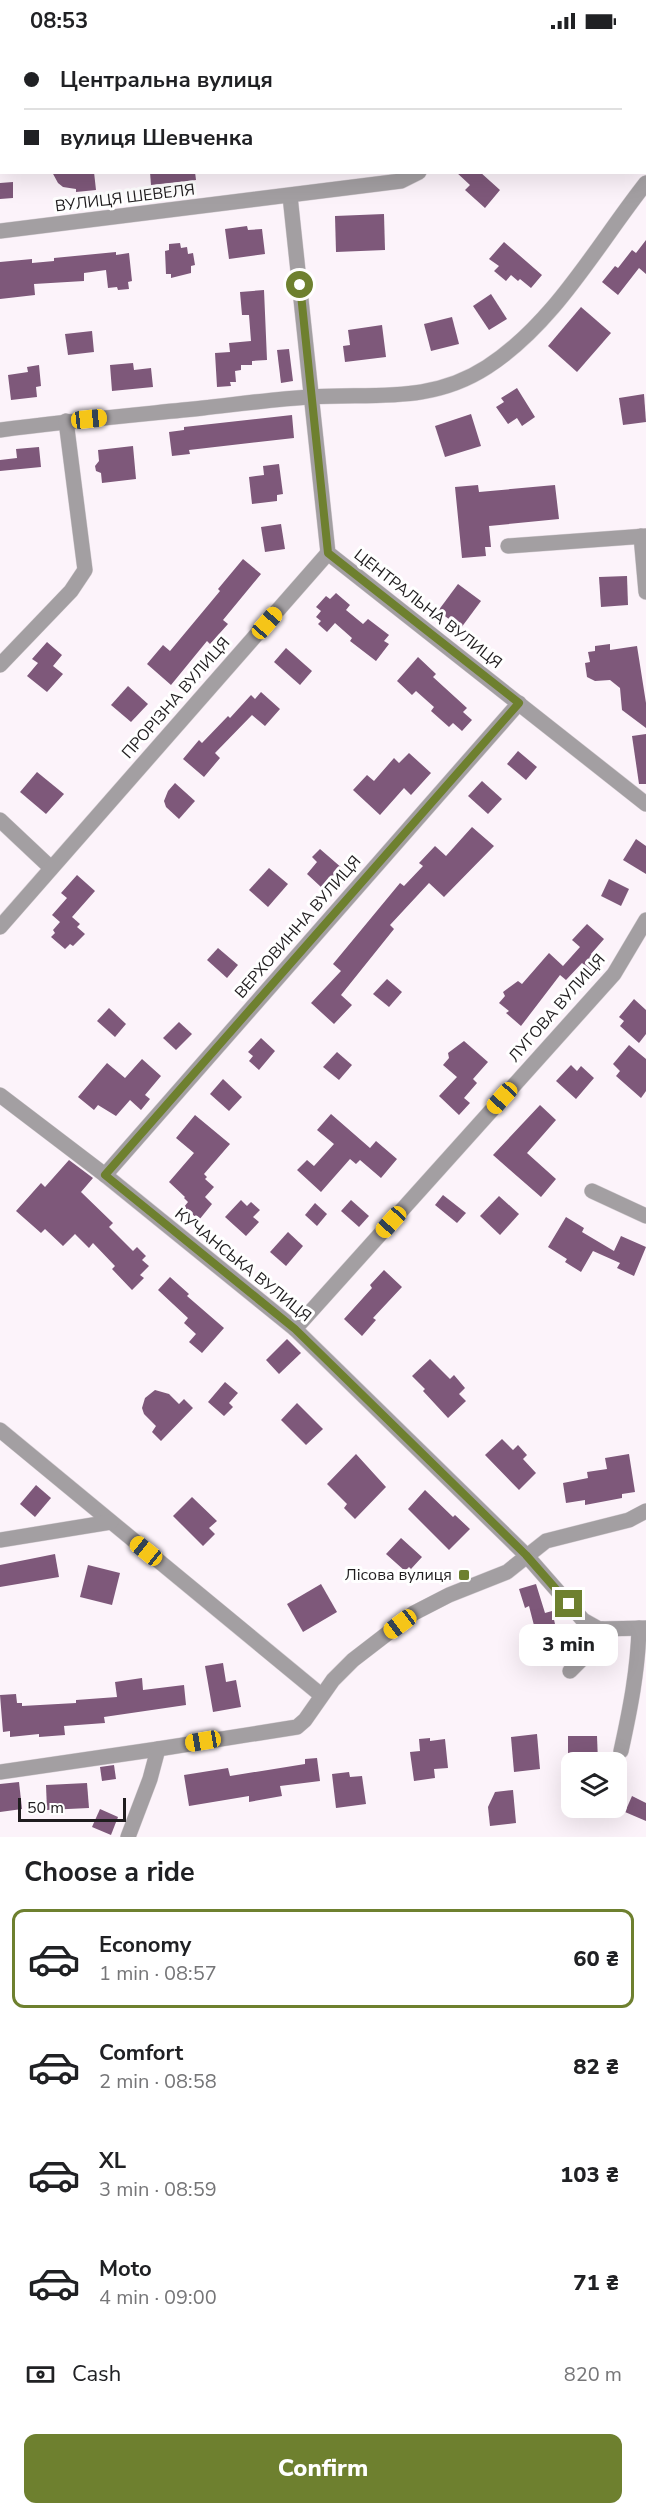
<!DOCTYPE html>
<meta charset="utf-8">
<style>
body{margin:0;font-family:"Nunito Sans",sans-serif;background:#f6f6f6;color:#202124;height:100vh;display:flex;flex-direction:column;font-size:22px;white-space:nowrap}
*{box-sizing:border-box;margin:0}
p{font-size:20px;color:#757577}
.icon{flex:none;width:33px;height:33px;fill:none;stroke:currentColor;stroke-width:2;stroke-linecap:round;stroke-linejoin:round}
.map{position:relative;height:1795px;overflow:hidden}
.drawer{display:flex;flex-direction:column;background:#fff;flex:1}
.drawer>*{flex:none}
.hud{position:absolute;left:0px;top:0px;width:646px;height:132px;box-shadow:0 6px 24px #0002;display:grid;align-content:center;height:132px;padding:0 24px;background:#fff}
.tools{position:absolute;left:561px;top:1710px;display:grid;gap:12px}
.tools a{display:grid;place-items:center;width:66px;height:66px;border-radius:12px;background:#fff;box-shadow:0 6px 24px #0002;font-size:30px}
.scale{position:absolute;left:18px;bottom:15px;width:108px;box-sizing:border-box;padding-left:6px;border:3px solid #201d1f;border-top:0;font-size:16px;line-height:21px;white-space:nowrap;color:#201d1f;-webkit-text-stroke:4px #fff;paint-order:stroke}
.end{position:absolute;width:27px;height:27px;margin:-14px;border:8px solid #6e802f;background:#fff;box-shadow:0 0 0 3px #fff}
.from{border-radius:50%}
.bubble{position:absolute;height:42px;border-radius:12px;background:#fff;box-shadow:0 6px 24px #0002;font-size:20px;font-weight:800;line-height:42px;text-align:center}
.car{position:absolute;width:18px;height:36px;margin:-18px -9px;border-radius:8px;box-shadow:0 0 4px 2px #0007;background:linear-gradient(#f5c518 24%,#345 0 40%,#f5c518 0 76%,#345 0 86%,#f5c518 0)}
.hud b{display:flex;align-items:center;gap:21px;height:57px;font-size:22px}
.hud b+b{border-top:2px solid #e0e0e0}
.hud i{width:15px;height:15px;background:#202124}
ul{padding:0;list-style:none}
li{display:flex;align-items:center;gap:18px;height:99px;margin:0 12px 9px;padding:0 12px;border:3px solid transparent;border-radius:12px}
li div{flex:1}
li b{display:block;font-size:22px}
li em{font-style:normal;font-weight:800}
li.on{border-color:#6e802f}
li>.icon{width:54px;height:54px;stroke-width:1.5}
h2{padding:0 24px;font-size:27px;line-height:72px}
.pay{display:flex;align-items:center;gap:15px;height:66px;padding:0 24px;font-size:22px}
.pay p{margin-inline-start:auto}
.action{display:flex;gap:12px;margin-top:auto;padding:12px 24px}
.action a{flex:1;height:69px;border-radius:12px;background:#6e802f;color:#fff;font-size:24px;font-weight:800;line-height:69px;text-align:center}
.status{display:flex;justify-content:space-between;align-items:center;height:42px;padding:0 30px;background:#fff;direction:ltr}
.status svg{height:16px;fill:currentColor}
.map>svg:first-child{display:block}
.building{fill:#7e587a}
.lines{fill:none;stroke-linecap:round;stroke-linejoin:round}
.minor-casing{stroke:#d9d1d7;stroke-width:16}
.minor{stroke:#a39fa2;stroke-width:15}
.route{stroke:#6e802f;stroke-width:8}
.poi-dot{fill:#6e802f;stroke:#fff;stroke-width:2}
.labels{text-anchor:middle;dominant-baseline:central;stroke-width:6;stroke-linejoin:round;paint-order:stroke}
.street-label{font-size:16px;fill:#201d1f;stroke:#fff}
.poi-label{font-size:16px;fill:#201d1f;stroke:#fff;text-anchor:end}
</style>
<div class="status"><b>08:53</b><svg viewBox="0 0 49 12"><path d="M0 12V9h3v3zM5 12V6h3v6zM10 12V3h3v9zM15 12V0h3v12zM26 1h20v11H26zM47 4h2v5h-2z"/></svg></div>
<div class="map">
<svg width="646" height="1795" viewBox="0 0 646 1795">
<rect width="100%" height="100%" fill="#fcf3fa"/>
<g class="building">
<polygon points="52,130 94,130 96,148 76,150 76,147 63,145 58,141"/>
<polygon points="150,130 195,130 196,138 151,143"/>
<polygon points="456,130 480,130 500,148 485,166 465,148 470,143"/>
<polygon points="13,140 13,156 0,157 0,141"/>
<polygon points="384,172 385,208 336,210 335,174"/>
<polygon points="247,184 248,188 262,187 265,212 229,217 225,187"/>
<polygon points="646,198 646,232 639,226 618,253 602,240 615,224 618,226 632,208 636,211"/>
<polygon points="504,200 542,233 531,246 520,237 518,239 511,233 506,239 494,229 499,224 489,217"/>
<polygon points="180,201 181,206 187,205 188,212 193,211 195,223 191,224 191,231 171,236 171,232 166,232 165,209 169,208 169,202"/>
<polygon points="116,210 116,213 129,211 132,239 128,240 129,247 118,248 117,245 108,246 106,228 84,231 84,239 34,242 35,253 0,257 0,220 32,217 32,221 54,219 54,216"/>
<polygon points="264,248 267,318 252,319 252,323 241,323 241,328 235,329 236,340 230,340 231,344 217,345 215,311 230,310 229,301 251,299 249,273 242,273 240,250"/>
<polygon points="491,252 507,277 489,288 473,264"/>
<polygon points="581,265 611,291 577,330 548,304"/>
<polygon points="452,275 459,302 431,309 424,282"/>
<polygon points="382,283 386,315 345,320 343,304 350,303 348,288"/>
<polygon points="92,289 94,310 68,313 65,292"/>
<polygon points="289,307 293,339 281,341 277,308"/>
<polygon points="133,321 134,328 151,326 153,345 112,349 110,323"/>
<polygon points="39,323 41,344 36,345 37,355 11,358 8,333 28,330 27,325"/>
<polygon points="517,346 535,375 522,384 517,376 508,382 496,365 504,360 501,356"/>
<polygon points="644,352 646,380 623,383 619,356"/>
<polygon points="471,372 481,404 445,415 435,384"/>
<polygon points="292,373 294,396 189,408 190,412 172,414 169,390 184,388 184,385"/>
<polygon points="133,404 136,437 102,441 101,431 96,429 95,424 99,419 98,408"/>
<polygon points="39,405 41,425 0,429 0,418 17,416 16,407"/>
<polygon points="279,422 283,452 277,453 277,459 252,462 249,435 264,433 263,424"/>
<polygon points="478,443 479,450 555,443 559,477 489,484 491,505 485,505 486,514 462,516 455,445"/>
<polygon points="281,482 285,507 265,510 261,485"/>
<polygon points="243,517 261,532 223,578 228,582 210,602 207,599 171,643 147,622 163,603 170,609 220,549 218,547"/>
<polygon points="627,534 628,563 601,565 599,535"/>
<polygon points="458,542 481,559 461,586 438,569"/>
<polygon points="336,551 350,563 346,568 363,582 368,577 389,593 384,599 389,602 376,619 350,599 352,596 335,581 327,590 318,582 321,579 316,575 321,569 316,565 326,554 330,557"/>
<polygon points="47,600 62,613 53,624 63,632 47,650 27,634 38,621 32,617"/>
<polygon points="610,602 610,608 637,604 646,661 646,686 622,668 620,646 610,638 595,639 587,635 585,621 590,620 588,610 595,609 595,604"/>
<polygon points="286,606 312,629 300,643 274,620"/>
<polygon points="418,615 436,632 433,635 467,666 463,670 472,678 462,689 453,681 449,685 431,669 434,665 416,649 412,653 397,639"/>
<polygon points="128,644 148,662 131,680 111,663"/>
<polygon points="261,650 280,667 265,684 252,673 215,711 220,716 204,735 183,717 199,698 202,701 228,674 230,676 251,653 255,657"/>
<polygon points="646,692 646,742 639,742 632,694"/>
<polygon points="518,709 537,725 526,738 507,722"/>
<polygon points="409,711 431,731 411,753 404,746 380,773 353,748 367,733 374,739 394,716 399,721"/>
<polygon points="37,730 64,752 46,772 20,750"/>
<polygon points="482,739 502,757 488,772 468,754"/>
<polygon points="175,741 195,759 179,777 166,765 164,759 168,749"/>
<polygon points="472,785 494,804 444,855 429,841 390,883 394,887 341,953 352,963 334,982 311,961 341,929 333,922 400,841 404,844 423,824 419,821 435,804 446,814"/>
<polygon points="636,797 646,804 646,832 623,818"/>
<polygon points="320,807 350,833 343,842 333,833 321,845 307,832 317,820 312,815"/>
<polygon points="269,826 288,842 268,865 249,848"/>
<polygon points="77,833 95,849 72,875 80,882 77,885 85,892 73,904 70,902 65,907 51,895 55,891 53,888 60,880 52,873 67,856 61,851"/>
<polygon points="609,837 629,847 621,864 601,854"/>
<polygon points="587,882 604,897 591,912 600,921 592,930 582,921 566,938 560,933 521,984 506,971 509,969 499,961 505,954 503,950 518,939 522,942 549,911 563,924 580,905 572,898"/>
<polygon points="218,906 238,923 227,936 207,918"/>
<polygon points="387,937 402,950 389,965 373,952"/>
<polygon points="634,957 646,968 646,992 639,1001 620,984 624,979 619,975"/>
<polygon points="109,966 126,982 115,995 97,979"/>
<polygon points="179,980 192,992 176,1008 163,996"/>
<polygon points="261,996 275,1009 259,1028 249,1019 253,1014 248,1010"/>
<polygon points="464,999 488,1020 473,1037 477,1041 464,1056 470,1061 459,1073 439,1054 457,1035 443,1023 449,1016 448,1011"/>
<polygon points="629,1003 646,1017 646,1049 641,1056 616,1034 620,1029 613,1022"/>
<polygon points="337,1010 352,1023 339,1038 323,1025"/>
<polygon points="142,1017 161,1034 145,1053 150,1057 141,1068 130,1058 116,1074 98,1063 94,1068 78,1055 107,1021 125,1036"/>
<polygon points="571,1023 577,1029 581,1024 594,1036 576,1057 556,1039"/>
<polygon points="223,1037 242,1055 229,1069 210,1052"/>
<polygon points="540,1063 556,1078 527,1111 556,1137 541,1155 493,1113"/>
<polygon points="331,1072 370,1106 376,1099 397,1117 381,1136 360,1118 356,1122 350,1117 321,1150 297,1128 307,1118 314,1124 334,1102 317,1088"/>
<polygon points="195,1073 230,1102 204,1132 207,1135 205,1137 214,1145 205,1155 212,1162 199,1178 184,1165 188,1160 184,1156 185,1155 169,1140 194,1111 176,1096"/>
<polygon points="69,1118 93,1136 81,1150 113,1181 109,1185 133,1209 137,1205 146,1214 142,1218 149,1224 140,1233 144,1236 132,1248 112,1227 115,1224 93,1201 89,1206 75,1192 63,1204 45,1187 41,1191 16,1169 41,1141 45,1145"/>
<polygon points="443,1153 466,1171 457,1181 435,1163"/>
<polygon points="499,1154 519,1172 500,1193 480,1174"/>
<polygon points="241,1158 247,1164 251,1160 260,1168 253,1175 259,1180 246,1194 225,1175"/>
<polygon points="351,1158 369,1174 359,1185 341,1169"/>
<polygon points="315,1161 327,1172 317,1184 305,1173"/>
<polygon points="566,1175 584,1186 582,1190 614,1209 621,1194 646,1205 634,1234 617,1226 620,1221 593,1209 581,1230 565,1220 567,1217 548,1205"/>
<polygon points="288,1190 303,1204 286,1224 270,1210"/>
<polygon points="384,1228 402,1245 373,1276 376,1278 362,1294 344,1277 372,1246 370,1243"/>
<polygon points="170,1235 189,1252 187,1254 224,1286 202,1311 189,1300 196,1292 184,1281 188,1276 158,1248"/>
<polygon points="287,1297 301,1311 279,1332 266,1318"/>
<polygon points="430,1317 450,1337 454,1333 465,1346 459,1352 466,1359 448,1376 423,1349 425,1347 412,1334"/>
<polygon points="225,1340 238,1351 229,1361 233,1365 224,1374 208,1360"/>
<polygon points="155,1348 169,1352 179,1362 184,1357 193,1366 161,1399 152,1390 156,1384 144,1372 142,1366 145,1356"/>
<polygon points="297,1361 323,1387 306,1403 281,1378"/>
<polygon points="502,1397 513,1408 518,1403 527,1413 523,1417 536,1431 519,1448 485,1413"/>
<polygon points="356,1412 386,1445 355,1477 344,1466 347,1462 327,1442"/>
<polygon points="629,1412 635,1450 622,1452 622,1456 585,1463 585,1458 566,1461 563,1441 588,1436 587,1430 607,1427 605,1416"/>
<polygon points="36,1443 51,1456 35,1475 20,1462"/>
<polygon points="425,1448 453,1475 455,1473 470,1487 449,1508 408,1467"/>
<polygon points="192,1455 217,1479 209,1486 215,1492 203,1504 173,1474"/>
<polygon points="401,1496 422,1515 411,1527 409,1525 405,1529 386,1512"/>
<polygon points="55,1512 59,1535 0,1545 0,1523"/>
<polygon points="88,1523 120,1531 112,1563 80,1555"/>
<polygon points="321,1542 337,1570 303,1590 287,1562"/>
<polygon points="536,1542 545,1571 552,1569 555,1582 551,1583 554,1594 538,1599 529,1564 525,1566 519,1547"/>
<polygon points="223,1621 226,1640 236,1638 241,1665 213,1670 205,1624"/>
<polygon points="142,1636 143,1648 184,1643 186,1663 104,1675 105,1681 64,1684 65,1693 39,1695 39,1692 10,1695 10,1689 3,1690 0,1653 16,1652 17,1661 22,1661 22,1664 76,1661 76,1658 117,1655 115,1640"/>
<polygon points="537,1692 540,1727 514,1730 511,1695"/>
<polygon points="568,1694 597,1694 598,1720 568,1721"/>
<polygon points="430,1696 430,1699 445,1697 448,1726 434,1727 435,1736 414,1739 410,1710 420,1709 419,1697"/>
<polygon points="317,1716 320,1739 280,1744 282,1754 249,1760 249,1754 189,1764 184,1733 228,1726 230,1734 305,1722 305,1717"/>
<polygon points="114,1723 116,1737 102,1739 100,1725"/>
<polygon points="349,1730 350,1735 362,1734 366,1762 336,1766 332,1732"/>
<polygon points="19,1740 22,1767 0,1770 0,1742"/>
<polygon points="87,1741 89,1766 47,1768 46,1743"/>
<polygon points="513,1748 516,1781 490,1784 488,1765 495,1750"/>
<polygon points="632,1754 646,1761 646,1779 625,1770"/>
<polygon points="100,1767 118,1775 111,1793 92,1785"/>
</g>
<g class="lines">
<g class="minor-casing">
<g id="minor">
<polyline points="266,0 267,2"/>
<polyline points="290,154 328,511 646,762"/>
<polyline points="0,189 401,139 419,130"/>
<path d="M0,388C68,379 135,373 203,366C239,362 275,357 311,355C374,351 430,362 487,325C555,281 597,203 646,141"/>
<polyline points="641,494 646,550"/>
<polyline points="508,504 646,494"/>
<polyline points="0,623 71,549 85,528 66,379"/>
<polyline points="0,778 51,826"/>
<polyline points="0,885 328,511"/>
<polyline points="0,1053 105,1133 295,1287 526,1513 583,1578 599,1587 646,1586"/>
<polyline points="105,1133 519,661"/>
<polyline points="592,1149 646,1174"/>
<polyline points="295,1287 614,932 646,878"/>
<polyline points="0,1388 321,1653"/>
<polyline points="0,1498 111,1480"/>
<polyline points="570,1629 591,1608 602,1587"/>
<path d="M621,1709C630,1668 638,1628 639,1586"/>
<polyline points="0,1730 158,1707"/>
<polyline points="128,1795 150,1737 158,1707 297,1685 305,1678 333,1638 353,1618 414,1571 449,1553 507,1530 546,1499 629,1478 646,1469"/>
</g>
</g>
<use href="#minor" class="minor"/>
</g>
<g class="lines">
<polyline class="route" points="300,243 328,511 519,661 105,1133 295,1287 526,1513 569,1562"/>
</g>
<rect class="poi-dot" x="458" y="1527" width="12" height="12" rx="3"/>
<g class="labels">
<g class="street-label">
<text transform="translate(125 156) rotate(-7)">ВУЛИЦЯ ШЕВЕЛЯ</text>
<text transform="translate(428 567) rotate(38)">ЦЕНТРАЛЬНА ВУЛИЦЯ</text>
<text transform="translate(176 656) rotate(-49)">ПРОРІЗНА ВУЛИЦЯ</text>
<text transform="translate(298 885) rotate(-49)">ВЕРХОВИННА ВУЛИЦЯ</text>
<text transform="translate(557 966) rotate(-49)">ЛУГОВА ВУЛИЦЯ</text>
<text transform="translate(243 1223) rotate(39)">КУЧАНСЬКА ВУЛИЦЯ</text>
</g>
<g class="poi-label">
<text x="452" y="1533">Лісова вулиця</text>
</g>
</g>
</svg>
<div class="tools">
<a><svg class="icon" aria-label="layers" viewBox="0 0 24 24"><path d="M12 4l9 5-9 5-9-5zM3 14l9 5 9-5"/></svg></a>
</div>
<div class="scale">50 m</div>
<i class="end from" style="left:300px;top:243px"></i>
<i class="end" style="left:569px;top:1562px"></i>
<div class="bubble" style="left:519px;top:1582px;width:99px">3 min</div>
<i class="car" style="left:89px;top:377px;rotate:84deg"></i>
<i class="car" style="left:267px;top:581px;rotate:41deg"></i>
<i class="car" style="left:502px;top:1056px;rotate:222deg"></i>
<i class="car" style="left:391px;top:1180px;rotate:222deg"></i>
<i class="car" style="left:146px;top:1509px;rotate:309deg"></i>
<i class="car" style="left:400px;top:1582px;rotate:233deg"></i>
<i class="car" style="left:203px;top:1699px;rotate:260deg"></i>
<div class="hud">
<b><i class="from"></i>Центральна вулиця</b>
<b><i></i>вулиця Шевченка</b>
</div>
</div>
<section class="drawer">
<h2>Choose a ride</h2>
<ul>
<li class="on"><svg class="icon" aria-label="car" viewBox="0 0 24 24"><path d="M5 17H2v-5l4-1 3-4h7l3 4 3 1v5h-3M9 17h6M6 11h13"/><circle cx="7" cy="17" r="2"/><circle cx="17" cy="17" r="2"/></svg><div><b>Economy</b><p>1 min · 08:57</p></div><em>60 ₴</em></li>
<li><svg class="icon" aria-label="car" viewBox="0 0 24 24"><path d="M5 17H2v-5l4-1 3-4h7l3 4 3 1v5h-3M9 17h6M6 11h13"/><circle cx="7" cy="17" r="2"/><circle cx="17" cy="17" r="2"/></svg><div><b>Comfort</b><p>2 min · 08:58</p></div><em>82 ₴</em></li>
<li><svg class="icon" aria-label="car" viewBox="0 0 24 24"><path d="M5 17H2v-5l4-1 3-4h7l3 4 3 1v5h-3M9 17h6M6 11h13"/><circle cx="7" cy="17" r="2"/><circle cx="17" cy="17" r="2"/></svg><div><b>XL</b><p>3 min · 08:59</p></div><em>103 ₴</em></li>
<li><svg class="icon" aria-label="car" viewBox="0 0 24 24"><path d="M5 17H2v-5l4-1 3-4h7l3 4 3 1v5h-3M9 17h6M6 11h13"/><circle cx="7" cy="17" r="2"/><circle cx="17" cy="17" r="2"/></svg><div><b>Moto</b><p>4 min · 09:00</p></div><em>71 ₴</em></li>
</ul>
<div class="pay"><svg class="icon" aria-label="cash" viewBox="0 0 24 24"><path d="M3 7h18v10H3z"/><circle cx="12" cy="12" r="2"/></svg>Cash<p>820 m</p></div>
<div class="action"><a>Confirm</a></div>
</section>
